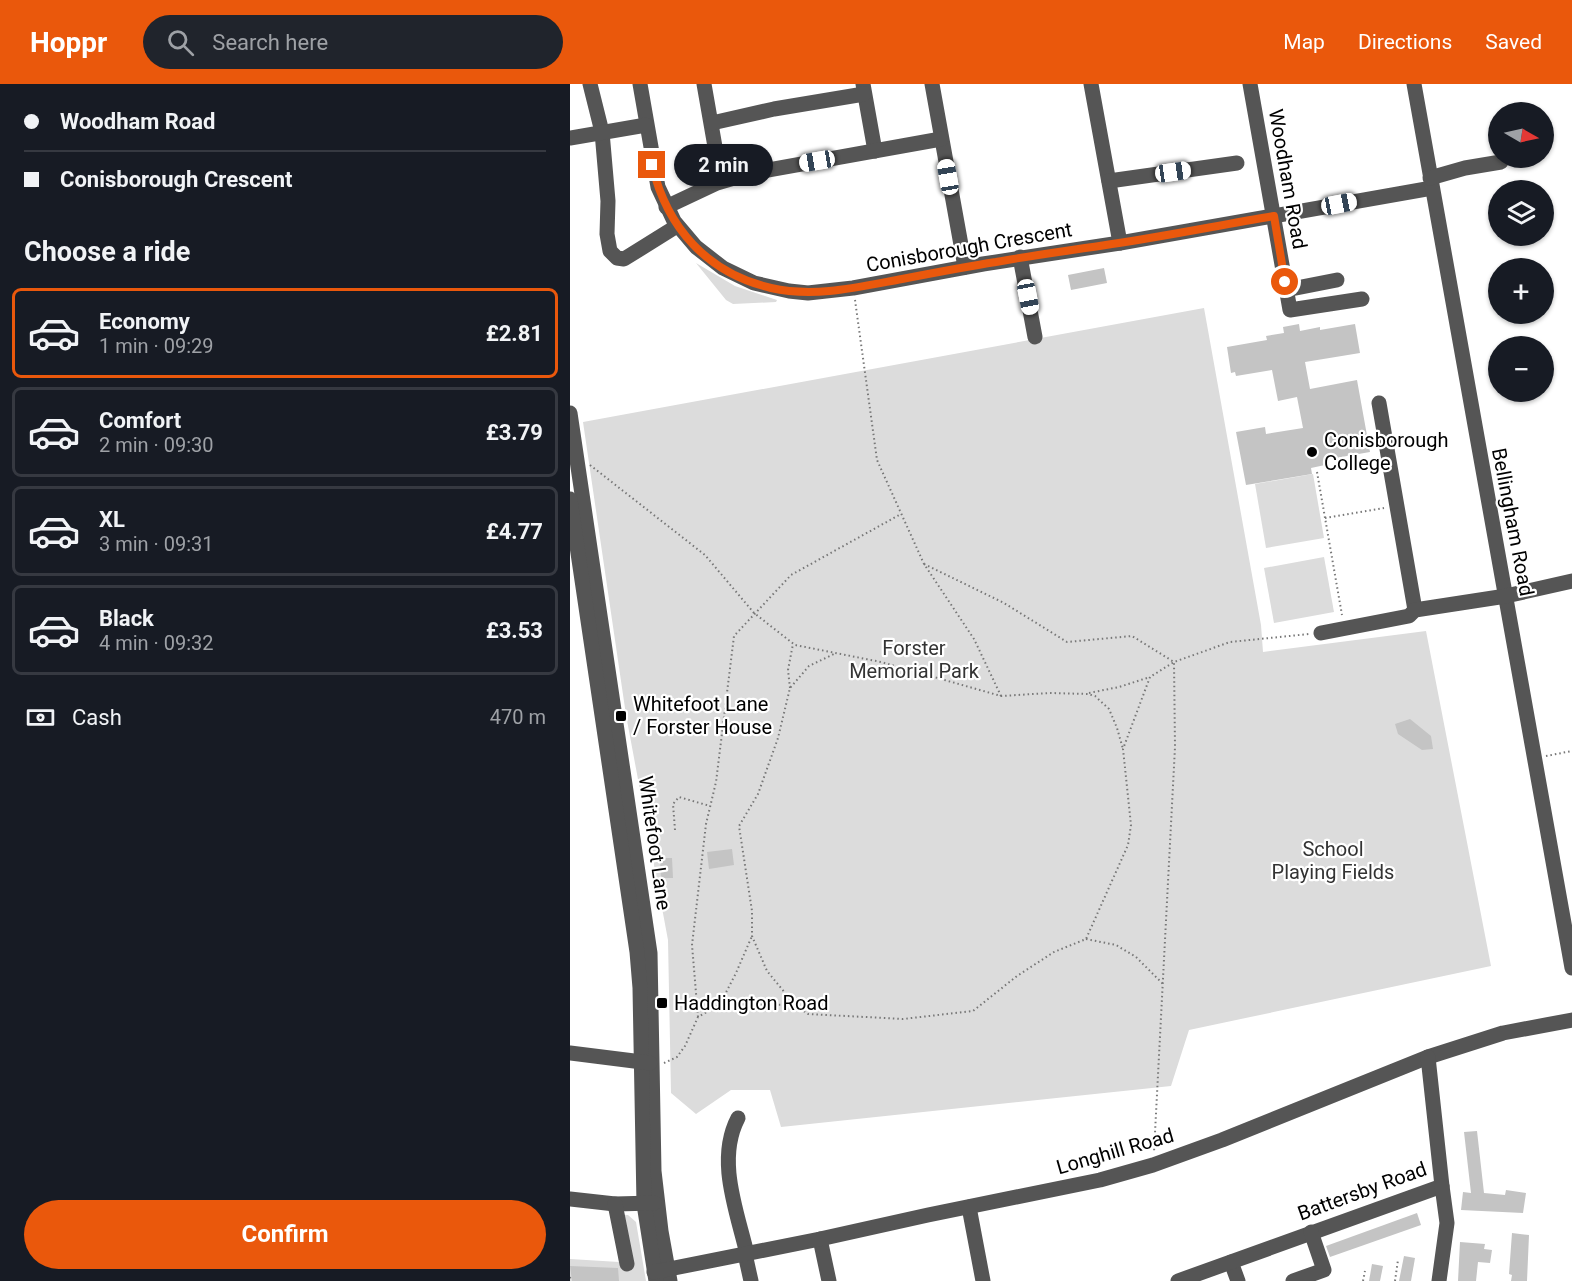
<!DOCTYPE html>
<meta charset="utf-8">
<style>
body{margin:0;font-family:Roboto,sans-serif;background:#20242c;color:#f1f3f6;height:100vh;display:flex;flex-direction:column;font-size:22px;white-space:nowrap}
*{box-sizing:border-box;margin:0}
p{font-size:20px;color:#9ea1a6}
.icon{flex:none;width:33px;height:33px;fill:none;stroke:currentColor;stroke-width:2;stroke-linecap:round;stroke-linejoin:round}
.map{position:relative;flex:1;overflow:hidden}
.side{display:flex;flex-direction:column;background:#171b24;width:570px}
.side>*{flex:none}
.hud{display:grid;align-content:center;height:132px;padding:0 24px;background:#171b24}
.needle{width:39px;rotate:99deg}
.buttons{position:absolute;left:918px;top:18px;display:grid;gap:12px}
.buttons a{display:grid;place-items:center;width:66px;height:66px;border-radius:50%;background:#171b24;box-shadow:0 2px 4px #0004;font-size:30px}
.end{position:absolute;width:27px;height:27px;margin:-14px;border:8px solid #ea580c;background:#fff;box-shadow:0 0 0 3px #fff}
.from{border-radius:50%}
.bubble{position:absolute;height:42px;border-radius:21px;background:#171b24;box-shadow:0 2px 4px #0004;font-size:20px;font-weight:700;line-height:42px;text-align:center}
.car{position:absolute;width:18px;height:36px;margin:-18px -9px;border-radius:8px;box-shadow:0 0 4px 2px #0007;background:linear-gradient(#fff 24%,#345 0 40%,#fff 0 76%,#345 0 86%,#fff 0)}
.hud b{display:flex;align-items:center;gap:21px;height:57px;font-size:22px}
.hud b+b{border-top:2px solid #363941}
.hud i{width:15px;height:15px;background:#f1f3f6}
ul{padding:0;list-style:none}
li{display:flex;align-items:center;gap:18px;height:90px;margin:0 12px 9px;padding:0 12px;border:3px solid #363941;border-radius:9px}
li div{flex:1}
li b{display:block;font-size:22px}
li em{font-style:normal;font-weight:700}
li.selected{border-color:#ea580c}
li>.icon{width:54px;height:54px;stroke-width:1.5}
h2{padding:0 24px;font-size:27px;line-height:72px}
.pay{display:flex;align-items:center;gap:15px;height:66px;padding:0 24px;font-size:22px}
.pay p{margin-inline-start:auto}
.cta{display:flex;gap:12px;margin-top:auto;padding:12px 24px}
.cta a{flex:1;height:69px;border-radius:36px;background:#ea580c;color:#fff;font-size:24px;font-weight:700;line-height:69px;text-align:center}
header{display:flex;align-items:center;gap:36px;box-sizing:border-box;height:84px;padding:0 30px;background:#ea580c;color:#fff}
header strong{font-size:28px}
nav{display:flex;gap:33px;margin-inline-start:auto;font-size:21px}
.search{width:420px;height:54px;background:#20242c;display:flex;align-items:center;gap:15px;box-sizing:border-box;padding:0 21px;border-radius:33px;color:#9ea1a6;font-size:22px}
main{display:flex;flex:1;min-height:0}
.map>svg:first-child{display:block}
.green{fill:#dcdcdc}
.building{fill:#c4c4c4}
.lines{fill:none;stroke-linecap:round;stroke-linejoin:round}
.path{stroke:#777;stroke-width:2;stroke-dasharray:1.5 3;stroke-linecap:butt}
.minor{stroke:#555;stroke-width:15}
.route{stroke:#ea580c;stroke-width:8}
.poi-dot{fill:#000;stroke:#fff;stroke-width:2}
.labels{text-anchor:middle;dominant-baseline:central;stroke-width:4.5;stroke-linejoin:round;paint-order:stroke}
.street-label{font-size:20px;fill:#000;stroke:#fff}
.poi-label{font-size:20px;fill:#000;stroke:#fff;text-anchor:start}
.park-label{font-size:20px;fill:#333;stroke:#fff}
</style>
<header>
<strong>Hoppr</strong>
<div class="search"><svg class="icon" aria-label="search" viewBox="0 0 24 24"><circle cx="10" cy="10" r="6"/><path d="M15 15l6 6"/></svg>Search here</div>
<nav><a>Map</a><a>Directions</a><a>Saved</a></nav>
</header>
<main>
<section class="side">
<div class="hud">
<b><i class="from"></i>Woodham Road</b>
<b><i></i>Conisborough Crescent</b>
</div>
<h2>Choose a ride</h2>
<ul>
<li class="selected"><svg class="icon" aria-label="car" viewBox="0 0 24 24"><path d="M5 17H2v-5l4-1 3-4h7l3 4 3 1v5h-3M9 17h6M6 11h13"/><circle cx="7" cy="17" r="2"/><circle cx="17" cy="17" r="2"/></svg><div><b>Economy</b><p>1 min · 09:29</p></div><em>£2.81</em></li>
<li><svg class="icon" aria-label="car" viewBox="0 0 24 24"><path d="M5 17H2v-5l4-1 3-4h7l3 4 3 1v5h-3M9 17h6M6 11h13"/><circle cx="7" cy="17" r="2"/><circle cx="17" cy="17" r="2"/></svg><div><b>Comfort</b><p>2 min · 09:30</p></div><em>£3.79</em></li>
<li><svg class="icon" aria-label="car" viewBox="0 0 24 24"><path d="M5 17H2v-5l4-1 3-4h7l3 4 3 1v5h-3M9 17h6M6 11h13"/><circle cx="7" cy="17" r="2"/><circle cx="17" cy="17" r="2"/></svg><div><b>XL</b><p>3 min · 09:31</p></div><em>£4.77</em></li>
<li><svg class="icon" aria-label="car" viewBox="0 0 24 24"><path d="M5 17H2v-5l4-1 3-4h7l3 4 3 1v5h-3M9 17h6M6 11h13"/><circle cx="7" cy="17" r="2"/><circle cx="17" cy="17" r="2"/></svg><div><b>Black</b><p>4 min · 09:32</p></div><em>£3.53</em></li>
</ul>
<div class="pay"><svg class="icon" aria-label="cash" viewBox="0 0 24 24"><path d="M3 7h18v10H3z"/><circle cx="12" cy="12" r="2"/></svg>Cash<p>470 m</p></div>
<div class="cta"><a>Confirm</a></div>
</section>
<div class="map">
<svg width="1002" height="1197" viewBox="0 0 1002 1197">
<rect width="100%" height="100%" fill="#fff"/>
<g class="green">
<polygon points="126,179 165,202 207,216 206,218 163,220 156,216"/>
<polygon points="634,224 691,541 693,568 856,547 921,882 619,946 601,1002 211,1043 200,1006 161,1006 126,1030 101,1009 98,856 56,631 13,338"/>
<polygon points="743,390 754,454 696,464 685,400"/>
<polygon points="754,473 764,528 704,539 694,484"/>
<polygon points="42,1130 58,1131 66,1138 76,1197 0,1197 0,1175 49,1178"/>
</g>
<g class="building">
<polygon points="534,184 537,199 501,206 498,191"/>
<polygon points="729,240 730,247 750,243 750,246 785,240 790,269 735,278 740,305 787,296 800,368 754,376 755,381 741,384 742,390 676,401 666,348 695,343 696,350 733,344 727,313 708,317 702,286 666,292 665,288 661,289 657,263 697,256 696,252 714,249 713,243"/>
<polygon points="840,635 861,652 863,665 852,666 828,650 825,640"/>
<polygon points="162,765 164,781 139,785 137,768"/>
<polygon points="90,774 102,774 103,794 91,794"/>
<polygon points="907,1047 914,1109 935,1111 936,1106 956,1109 953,1129 891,1126 893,1108 901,1109 894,1048"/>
<polygon points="847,1129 851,1141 760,1173 756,1162"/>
<polygon points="942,1149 959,1151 957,1197 941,1197 942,1191 939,1190"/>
<polygon points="890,1158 915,1160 914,1165 922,1166 920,1179 908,1178 906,1197 888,1197"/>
<polygon points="834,1172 845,1174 841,1197 829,1197"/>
<polygon points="802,1180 813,1182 810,1197 799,1197"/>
<polygon points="0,1182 48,1184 49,1197 2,1197"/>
</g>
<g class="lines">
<g class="path">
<polyline points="285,216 307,376 354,480 404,555 431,612"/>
<polyline points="20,381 135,471 184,529 225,561 311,578 431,612 480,609 518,610 525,612 539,625 547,644 553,665"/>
<polyline points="747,388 772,531"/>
<polyline points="755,434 814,424"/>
<polyline points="354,480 434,519 497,558 562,552 604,578 605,663 584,1068"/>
<polyline points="220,604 218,586 223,560"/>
<polyline points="519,609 549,603 580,593"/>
<polyline points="976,672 1002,667"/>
<polyline points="105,746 103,720 109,713 140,722"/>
<polyline points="516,855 546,861 566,873 594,901"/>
<polyline points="150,920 166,889 182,852"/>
<polyline points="225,921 197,887 182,852 182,827 169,742 188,710 208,654 220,604 239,582 264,570"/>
<polyline points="128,933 122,861 136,740 146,698 164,552 221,491 331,430"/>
<polyline points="94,979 107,973 115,962 128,933 150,920 225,921 238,930 333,935 403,927 447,892 484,868 516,855 558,761 561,741 553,665 580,593 604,578 660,558 739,550"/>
<polyline points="0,1193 1,1197"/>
<polyline points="793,1197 795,1187"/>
<polyline points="825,1197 828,1176"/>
</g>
<g class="minor">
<polyline points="20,0 32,48 38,117 37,150 40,167 47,174 54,175 107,142"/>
<polyline points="70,0 88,103 104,137 126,163 153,184 184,199 219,207 238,209 283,204 413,180 550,159 862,104"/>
<polyline points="134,0 151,97"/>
<polyline points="293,0 305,67"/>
<polyline points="362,0 395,183"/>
<polyline points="521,0 550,159"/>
<polyline points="680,0 720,226 792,215"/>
<polyline points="844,0 1002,884"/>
<polyline points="142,39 204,25 294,10"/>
<polyline points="0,54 76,41"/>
<polyline points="860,94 895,84 931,78"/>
<polyline points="539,97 667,79"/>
<polyline points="96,123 147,99 181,89 371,55"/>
<polyline points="450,173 465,253"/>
<polyline points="716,206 767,196"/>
<polyline points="809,319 845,526"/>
<polyline points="0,329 80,869 84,1087 91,1147 100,1197"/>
<polyline points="0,415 67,868 70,904 74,1120 86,1197"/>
<polyline points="751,549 839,532 845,526 936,512 1002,497"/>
<polyline points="0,969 80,979"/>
<path d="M168,1034C146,1076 167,1127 177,1170"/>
<polyline points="0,1115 45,1120 84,1119"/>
<polyline points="45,1120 57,1180"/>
<polyline points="399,1123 413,1197"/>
<polyline points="250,1155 259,1197"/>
<polyline points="175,1170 181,1197"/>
<polyline points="661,1178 668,1197"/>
<polyline points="84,1188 250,1155 358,1131 530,1096 583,1081 652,1056 858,973 933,949 1002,936"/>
<polyline points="608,1197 872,1102 858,973"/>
<polyline points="723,1197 754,1186 741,1148"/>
<polyline points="869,1197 877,1139 872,1102"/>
</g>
</g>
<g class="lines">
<path class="route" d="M82,81C97,144 137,189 201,204C245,214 289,203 332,195C363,189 394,183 426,178C464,171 504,166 542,160C596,152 650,141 704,132L715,198"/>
</g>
<g class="poi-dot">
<circle cx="742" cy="368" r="6"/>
<rect x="45" y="626" width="12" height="12" rx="3"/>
<rect x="86" y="913" width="12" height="12" rx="3"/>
</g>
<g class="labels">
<g class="street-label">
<text transform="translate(718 95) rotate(80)">Woodham Road</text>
<text transform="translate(399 163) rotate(-10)">Conisborough Crescent</text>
<text transform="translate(943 438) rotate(79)">Bellingham Road</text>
<text transform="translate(85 759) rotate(82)">Whitefoot Lane</text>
<text transform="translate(545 1067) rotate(-16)">Longhill Road</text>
<text transform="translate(792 1107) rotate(-20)">Battersby Road</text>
</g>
<g class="poi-label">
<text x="754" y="356">Conisborough<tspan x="754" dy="23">College</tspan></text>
<text x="63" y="620">Whitefoot Lane<tspan x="63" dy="23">/ Forster House</tspan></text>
<text x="104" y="919">Haddington Road</text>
</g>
<g class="park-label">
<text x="344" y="564">Forster<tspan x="344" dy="23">Memorial Park</tspan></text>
<text x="763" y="765">School<tspan x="763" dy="23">Playing Fields</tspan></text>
</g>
</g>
</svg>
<div class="buttons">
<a><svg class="needle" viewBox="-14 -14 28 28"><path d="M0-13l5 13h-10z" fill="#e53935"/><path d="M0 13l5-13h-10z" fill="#9ea1a6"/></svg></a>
<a><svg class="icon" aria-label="layers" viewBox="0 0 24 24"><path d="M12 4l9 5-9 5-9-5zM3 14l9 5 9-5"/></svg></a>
<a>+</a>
<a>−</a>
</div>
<i class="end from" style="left:715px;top:198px"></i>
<i class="end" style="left:82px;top:81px"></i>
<div class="bubble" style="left:104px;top:60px;width:99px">2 min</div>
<i class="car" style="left:247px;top:77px;rotate:260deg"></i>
<i class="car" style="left:603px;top:88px;rotate:82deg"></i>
<i class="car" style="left:378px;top:93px;rotate:350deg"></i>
<i class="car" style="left:769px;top:120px;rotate:79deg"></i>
<i class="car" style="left:458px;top:213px;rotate:169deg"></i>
</div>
</main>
